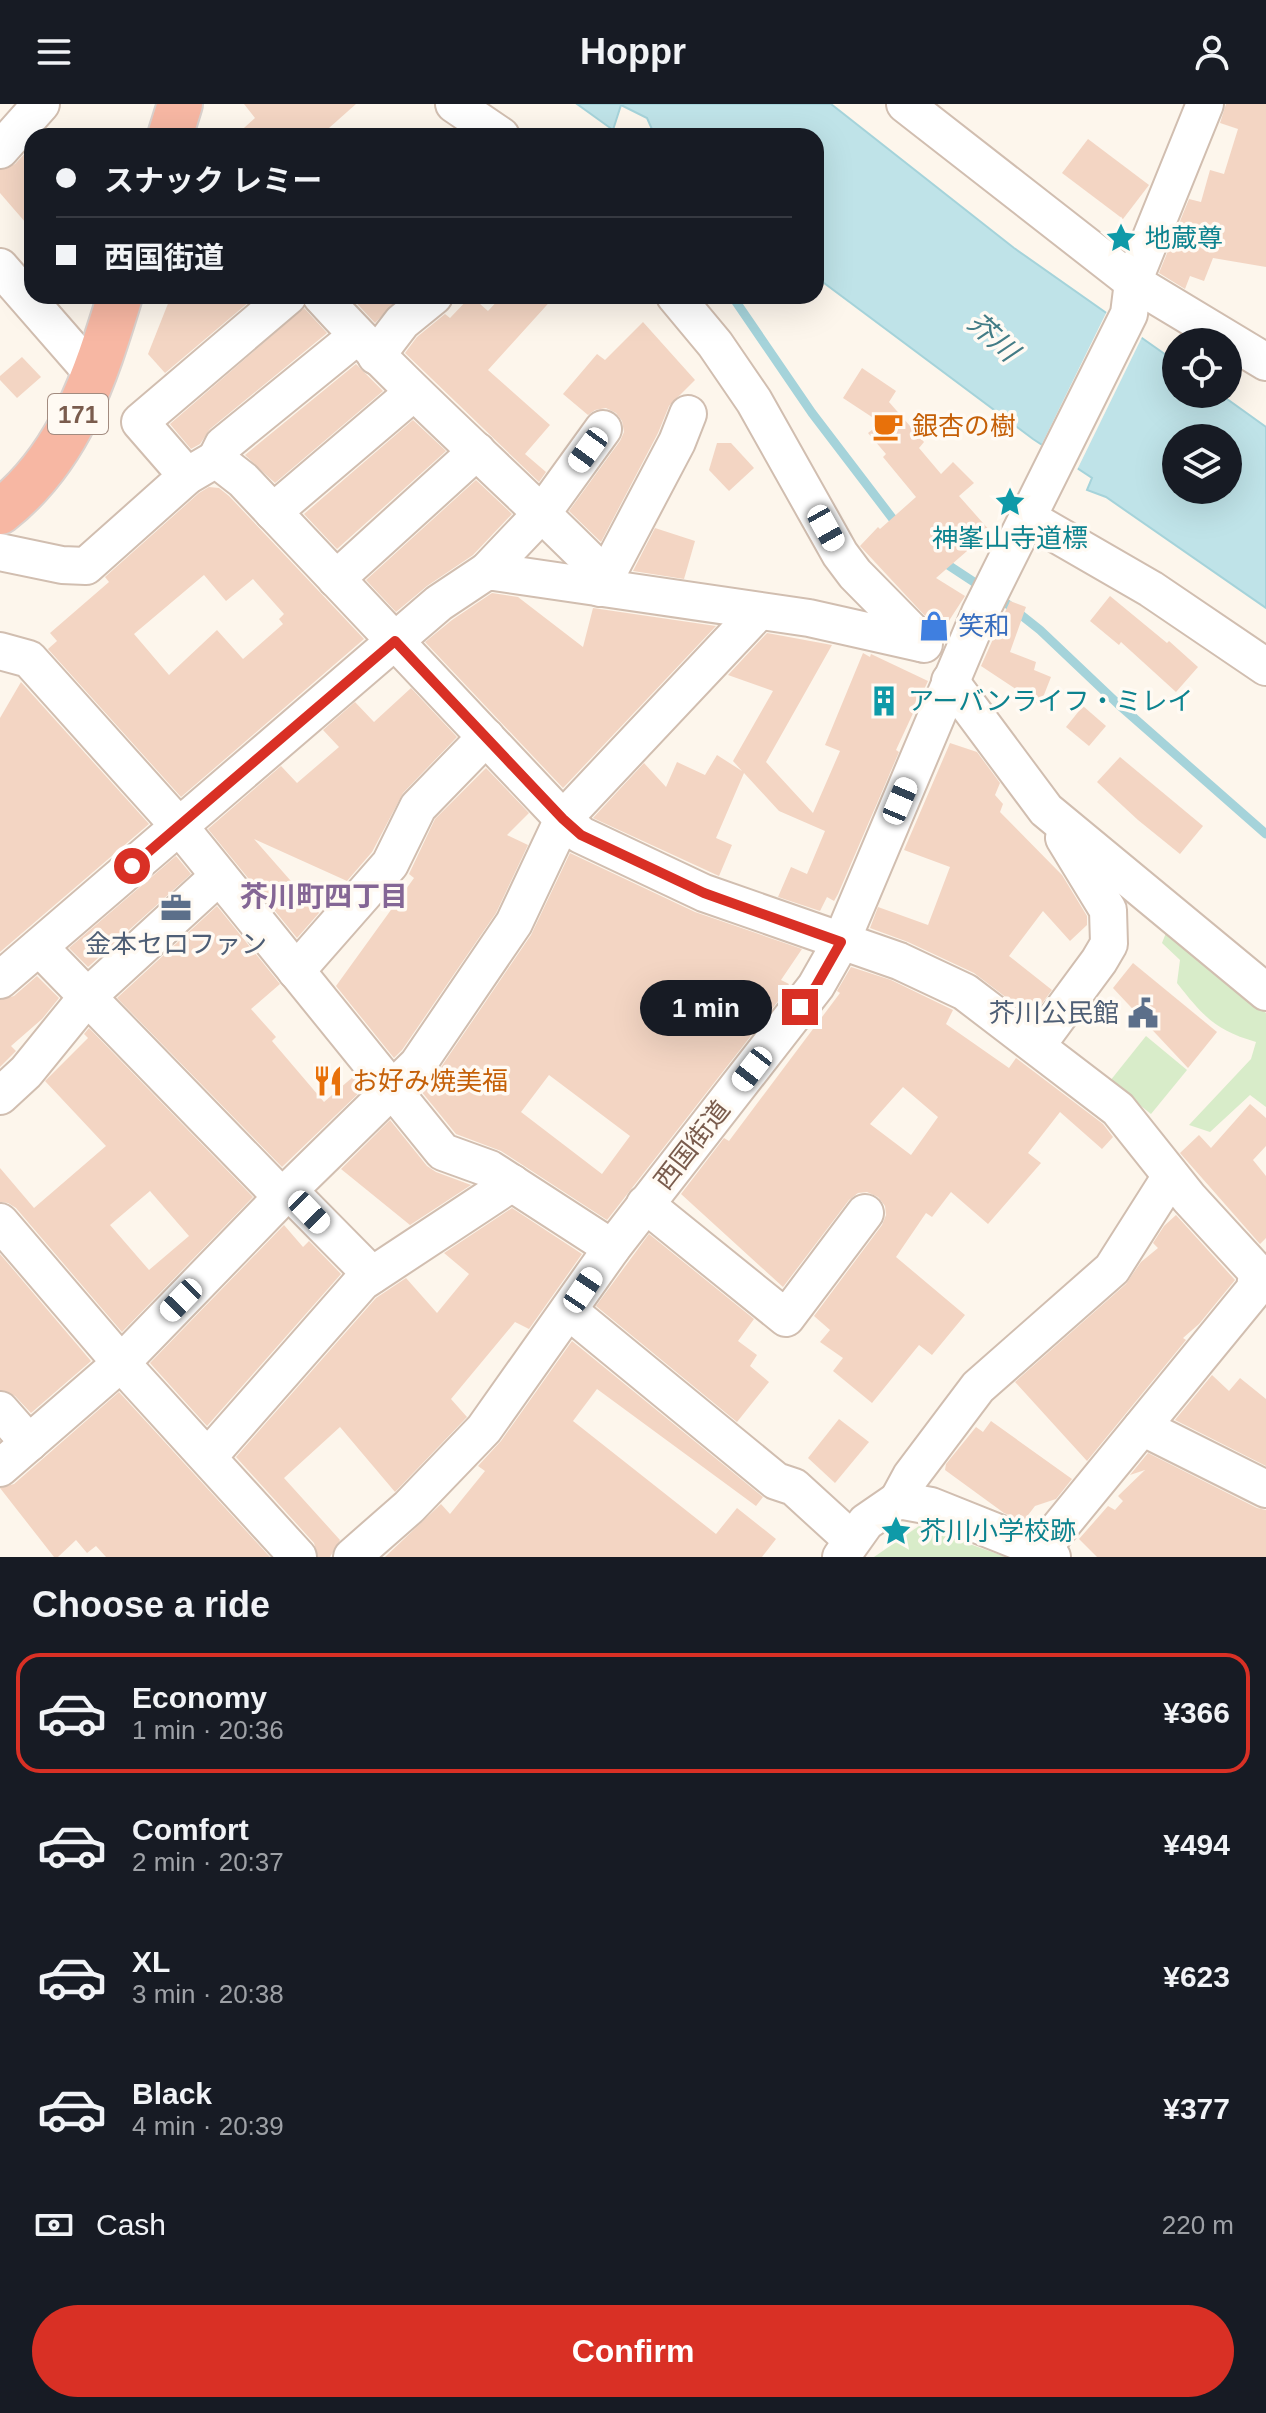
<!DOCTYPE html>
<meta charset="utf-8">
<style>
body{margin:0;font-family:Helvetica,"Noto Sans JP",sans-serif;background:#20242c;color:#f1f3f6;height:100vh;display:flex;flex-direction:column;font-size:30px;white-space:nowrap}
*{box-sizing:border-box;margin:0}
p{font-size:26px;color:#9ea1a6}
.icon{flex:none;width:44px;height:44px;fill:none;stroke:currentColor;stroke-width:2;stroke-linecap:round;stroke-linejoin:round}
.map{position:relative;height:1453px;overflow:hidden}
.panel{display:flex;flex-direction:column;background:#171b24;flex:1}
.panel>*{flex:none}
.guide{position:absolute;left:24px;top:24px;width:800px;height:176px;border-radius:24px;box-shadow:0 8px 32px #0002;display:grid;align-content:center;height:176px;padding:0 32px;background:#171b24}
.fabs{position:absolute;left:1162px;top:224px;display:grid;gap:16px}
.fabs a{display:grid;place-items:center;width:80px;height:80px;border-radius:50%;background:#171b24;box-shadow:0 8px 32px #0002;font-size:40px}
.end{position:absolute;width:36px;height:36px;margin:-18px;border:10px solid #d93025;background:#fff;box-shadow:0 0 0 4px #fff}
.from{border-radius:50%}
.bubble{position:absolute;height:56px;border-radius:28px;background:#171b24;box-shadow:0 8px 32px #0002;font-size:26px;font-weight:600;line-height:56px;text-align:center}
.car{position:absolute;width:24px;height:48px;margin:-24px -12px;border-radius:10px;box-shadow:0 0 6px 2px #0007;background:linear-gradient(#fff 24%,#345 0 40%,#fff 0 76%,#345 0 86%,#fff 0)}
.guide b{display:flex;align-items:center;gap:28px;height:76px;font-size:30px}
.guide b+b{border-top:2px solid #363941}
.guide i{width:20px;height:20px;background:#f1f3f6}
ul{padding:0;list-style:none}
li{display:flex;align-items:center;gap:24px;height:120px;margin:0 16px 12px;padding:0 16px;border:4px solid transparent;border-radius:24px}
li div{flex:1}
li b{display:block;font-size:30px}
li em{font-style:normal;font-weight:600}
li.selected{border-color:#d93025}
li>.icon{width:72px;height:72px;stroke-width:1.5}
h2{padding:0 32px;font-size:36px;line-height:96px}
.pay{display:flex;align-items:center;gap:20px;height:88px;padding:0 32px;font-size:30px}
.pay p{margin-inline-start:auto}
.cta{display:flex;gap:16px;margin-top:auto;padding:16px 32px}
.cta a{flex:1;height:92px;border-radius:48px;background:#d93025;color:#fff;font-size:32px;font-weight:600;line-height:92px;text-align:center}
header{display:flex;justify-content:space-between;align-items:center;height:104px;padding:0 32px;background:#171b24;font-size:36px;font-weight:600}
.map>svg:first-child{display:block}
.green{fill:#d8ecc9}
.water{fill:#bfe3e8;stroke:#a5d3da;stroke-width:2;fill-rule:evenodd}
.pier{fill:#fdf6ec}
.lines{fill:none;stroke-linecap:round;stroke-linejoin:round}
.stream{stroke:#a5d3da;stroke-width:9}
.building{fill:#f3d5c3;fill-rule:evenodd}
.street-casing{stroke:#d1beb0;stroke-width:40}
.highway-casing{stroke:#dad1cd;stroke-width:48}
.street{stroke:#fff;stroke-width:36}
.highway{stroke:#f7b7a3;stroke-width:44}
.route{stroke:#d93025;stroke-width:10}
.labels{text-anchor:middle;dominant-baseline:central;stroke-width:7;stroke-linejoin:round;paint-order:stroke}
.shield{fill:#fffaf3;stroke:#a28b7f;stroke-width:2}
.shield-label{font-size:24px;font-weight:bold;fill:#7a5c4d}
.culture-label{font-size:26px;fill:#0d838f;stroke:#fffaf3;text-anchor:start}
.food-label{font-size:26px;fill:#c56008;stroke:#fffaf3;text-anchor:start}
.shop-label{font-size:26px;fill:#366cbe;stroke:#fffaf3;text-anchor:start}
.service-label{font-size:26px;fill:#4e5e75;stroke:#fffaf3}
.street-label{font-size:26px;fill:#7a5c4d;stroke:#fffaf3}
.water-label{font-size:28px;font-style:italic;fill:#437c86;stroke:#fffaf3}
.neighbourhood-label{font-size:28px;font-weight:bold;fill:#846695;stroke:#fffaf3}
</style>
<header><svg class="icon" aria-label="menu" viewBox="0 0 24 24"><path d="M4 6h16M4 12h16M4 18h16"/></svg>Hoppr<svg class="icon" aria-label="person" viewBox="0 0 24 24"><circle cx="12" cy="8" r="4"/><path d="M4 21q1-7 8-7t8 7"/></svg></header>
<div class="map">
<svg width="1266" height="1453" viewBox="0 0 1266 1453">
<rect width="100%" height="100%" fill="#fdf6ec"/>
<g class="green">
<path d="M1166,829L1266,909V1003L1250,991L1210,1028L1189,1021L1251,955L1256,938C1215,926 1203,912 1177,879L1180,856L1162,839Z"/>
<polygon points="1146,932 1187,966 1151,1010 1110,977"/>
<polygon points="919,1422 1006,1453 874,1453"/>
</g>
<path class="water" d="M577,0H831L1014,144L1176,258V290H1220L1266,323V504L1106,393L1087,386L1092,374L1033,335L816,173V32H655L647,14L621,1L613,26ZM1176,334H1228V386H1176Z"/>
<polygon class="pier" points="1108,205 1144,229 1076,368 1040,344"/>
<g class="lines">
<g class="stream">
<polyline points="732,192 812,309 899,423"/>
<polyline points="942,457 983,484"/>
<polyline points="996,491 1040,526 1118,600 1266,730"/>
</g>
</g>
<g class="building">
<polygon points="244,0 356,0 320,32 235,32 255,14"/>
<polygon points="1226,0 1266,0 1266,163 1213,154 1204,177 1190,172 1185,185 1159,169 1189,95 1201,98 1210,66 1224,70 1238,25 1220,19"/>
<polygon points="1088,35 1149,81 1123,115 1062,69"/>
<polygon points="32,42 32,126 0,89 0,66 15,60"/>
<polygon points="171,192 256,192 165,269 148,250"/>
<polygon points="350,192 401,192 375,219"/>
<polygon points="471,192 488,207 502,192 555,192 488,266 550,321 525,350 546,368 539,378 405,249 417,233 445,210 450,214"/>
<polygon points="304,204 327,229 210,325 200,340 191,345 170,320"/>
<polygon points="643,218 695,276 669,302 658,329 601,438 569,407 620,337 624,328 622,317 616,309 606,304 595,306 588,311 563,290 597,250 605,256"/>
<polygon points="22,253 41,273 17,294 0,276 0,272"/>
<polygon points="356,260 383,287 275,379 245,351"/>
<polygon points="862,264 896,287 889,298 924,338 919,344 941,370 953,358 974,379 959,392 990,427 936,474 965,492 941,529 860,442 878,423 880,425 916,393 883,353 886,350 868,329 881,319 843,294"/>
<polygon points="413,316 446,347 337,445 304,410"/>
<polygon points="717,339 731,339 754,364 729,387 709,366"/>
<polygon points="476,376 512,410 473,451 427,482 396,508 366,476"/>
<path d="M209,383L219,384L229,392L364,535L181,693L48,545L57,537L50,529L109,478L105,473L199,389ZM204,471L226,497L253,475L284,510L279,515L283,520L243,555L217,526L169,571L134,530Z"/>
<polygon points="655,424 695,437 684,475 633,467"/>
<polygon points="492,489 518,493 583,543 593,504 716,522 563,684 425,538 452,516"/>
<polygon points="1110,492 1167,539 1169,537 1198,563 1176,588 1121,538 1119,541 1090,517"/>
<polygon points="1010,497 1026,503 1010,548 1036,558 1034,566 1051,573 1040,601 981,562"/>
<polygon points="767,529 832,541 766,658 813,709 840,647 825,641 863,549 870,553 871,550 928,577 896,646 899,648 838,790 834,797 827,793 820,807 778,793 791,763 807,770 825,727 779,707 744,669 716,734 732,741 719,772 593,714 644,659 666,683 677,658 705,671 717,651 742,667 733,657 773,587 728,571"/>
<polygon points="21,578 149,720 0,848 0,614"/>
<polygon points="411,584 457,633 403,689 372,748 347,777 254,735 319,809 297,834 208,725 281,662 297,679 339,643 323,626 355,598 374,618"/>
<polygon points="1083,602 1106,622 1089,642 1066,623"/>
<polygon points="950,639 977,648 1000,679 995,691 1003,700 1000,708 1062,771 1087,812 1087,821 1070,837 1043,807 1009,852 1052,886 1032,913 974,869 908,838 870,824 878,803 928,821 950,763 904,746"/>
<polygon points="1120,653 1203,722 1180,750 1138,716 1097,678"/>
<polygon points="486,664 529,709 507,731 528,741 496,809 402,946 394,954 336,882 414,774 409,770 435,715"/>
<path d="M570,749L695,808L802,845L781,876L789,880L782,892L607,1116L501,1047L456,1030L421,987L435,972L531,831ZM549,971L630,1032L602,1070L521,1008Z"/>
<polygon points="176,752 191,770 88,863 69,844"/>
<polygon points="217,802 280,880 251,905 276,933 272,937 324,998 354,972 364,984 282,1063 117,894"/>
<polygon points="1133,859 1217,928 1188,964 1113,884"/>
<path d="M851,863L891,876L953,906L946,920L1009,964L1016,954L1103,1020L1113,1033L1102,1045L1060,1008L1028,1049L1041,1059L988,1120L951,1088L932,1113L926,1109L896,1153L965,1211L932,1251L919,1241L872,1299L833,1267L843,1254L820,1238L830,1226L814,1212L882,1121L886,1111L885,1102L878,1093L867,1088L858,1089L849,1096L783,1183L681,1090L724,1034L729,1037L840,889L837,887ZM903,983L938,1013L911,1051L870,1020Z"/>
<polygon points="37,872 59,894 42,915 11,942 16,947 0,963 0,896 14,892"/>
<path d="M89,924L253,1093L122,1228L16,1104L8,1099L0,1098V1064L34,1104L106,1042L45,977L88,934L84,930ZM150,1087L189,1132L149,1166L110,1121Z"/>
<polygon points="1250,1000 1266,1014 1266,1042 1253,1056 1266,1072 1266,1134 1260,1140 1180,1049 1199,1031 1211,1044"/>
<polygon points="390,1016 427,1062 436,1068 471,1081 410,1121 341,1065"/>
<polygon points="512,1104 582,1150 529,1225 515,1218 451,1295 467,1313 395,1388 340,1323 284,1374 340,1436 330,1453 318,1453 314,1439 236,1353 376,1194 406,1174 437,1209 469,1170 444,1149"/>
<polygon points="1176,1111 1235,1176 1199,1220 1183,1234 1186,1236 1087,1357 1015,1278 1126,1180 1141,1158 1158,1144 1153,1139 1164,1122"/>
<polygon points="284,1121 303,1143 309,1137 341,1170 207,1322 150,1259"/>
<polygon points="649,1130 754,1215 738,1237 757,1251 750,1262 769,1278 737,1318 596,1202"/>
<polygon points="0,1150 91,1257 31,1309 15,1292 0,1286"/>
<polygon points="572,1237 763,1393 756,1402 597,1285 573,1317 716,1430 737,1404 776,1435 762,1453 385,1453 441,1400 450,1410 485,1367 478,1362 501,1337"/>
<polygon points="1212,1271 1229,1287 1240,1274 1266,1295 1266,1362 1175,1316"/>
<polygon points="119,1288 270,1453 106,1453 96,1442 87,1449 76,1436 58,1453 54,1453 0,1384 14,1380"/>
<polygon points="839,1315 869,1338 835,1379 808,1354"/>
<polygon points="991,1317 1072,1375 1056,1395 1035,1402 1025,1415 1019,1410 1016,1414 1004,1409 945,1366 946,1360 976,1323 983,1328"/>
<polygon points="1148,1349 1257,1404 1266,1406 1266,1453 1097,1453 1079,1435 1108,1402 1115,1406 1123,1397 1118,1392 1145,1366 1130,1371"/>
</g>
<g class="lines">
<g class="street-casing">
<g id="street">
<polyline points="454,0 501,32"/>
<polyline points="905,0 1133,178 1266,258"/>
<polyline points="0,46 41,0"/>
<polyline points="0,163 95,272"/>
<path d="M321,192C411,291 513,378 606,473"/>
<polyline points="675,192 715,240 754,297 840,450 855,470 924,540"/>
<polyline points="376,252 402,218 434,192"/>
<polyline points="216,355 223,341 357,232"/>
<polyline points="187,372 140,318 288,192"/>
<polyline points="273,408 414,288"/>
<polyline points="1028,414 1151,485 1266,563"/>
<polyline points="0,448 62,461 86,462 187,372 216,355 243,376 563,715 581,731 704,789 899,857 965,888 1118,1005 1189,1094 1257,1168 1255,1185 1041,1446"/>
<polyline points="487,467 543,408 603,325"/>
<polyline points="336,475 477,347"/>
<polyline points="600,484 677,338 688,310"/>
<polyline points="0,547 29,555 179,722 443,1048 490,1065 612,1144"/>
<polyline points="950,577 1046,706 1266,888"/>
<polyline points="39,843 282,1093"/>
<polyline points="296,867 390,760 418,703 486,633"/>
<polyline points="0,876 439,499 487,467 809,514 920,539"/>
<polyline points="1037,941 1099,857 1109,840 1108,806 1064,734"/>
<polyline points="0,992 26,968 87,893 219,772"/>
<polyline points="289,1087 372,1171"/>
<polyline points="645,1100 786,1214 865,1109"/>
<polyline points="0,1118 121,1259 298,1453"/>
<polyline points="569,1207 776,1377 794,1383 852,1436"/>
<polyline points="0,1306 29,1339"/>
<polyline points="1142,1323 1266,1385"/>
<polyline points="208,1353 362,1178 512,1079"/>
<polyline points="0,1364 121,1259 282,1093 418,960 514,819 563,715 757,509"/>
<polyline points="898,1396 911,1372 978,1283 1112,1165 1171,1072"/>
<polyline points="352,1453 409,1403 484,1325 612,1144 816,882 841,838 980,509 1129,210 1133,178 1205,0"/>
<polyline points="841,1453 866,1418 898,1396 931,1402 1041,1446 1052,1453"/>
</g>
</g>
<g class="highway-casing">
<g id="highway">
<polyline points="170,32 180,0"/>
<path d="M0,408C70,353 95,273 120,192"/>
</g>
</g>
<use href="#street" class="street"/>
<use href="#highway" class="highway"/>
</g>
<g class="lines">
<polyline class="route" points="132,762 395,537 563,715 581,731 704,789 841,838 816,882 800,903"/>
</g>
<defs>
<g id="sight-bare" transform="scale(2.4)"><path d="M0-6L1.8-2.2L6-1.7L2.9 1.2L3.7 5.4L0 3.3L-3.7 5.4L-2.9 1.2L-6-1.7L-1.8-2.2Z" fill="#0f9aa8" stroke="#fffaf3" stroke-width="2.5" paint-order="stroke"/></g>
<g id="cafe-bare" transform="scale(2.4)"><path d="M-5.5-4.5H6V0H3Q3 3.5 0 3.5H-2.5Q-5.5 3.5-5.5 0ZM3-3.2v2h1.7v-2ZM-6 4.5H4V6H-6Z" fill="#e8710a" stroke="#fffaf3" stroke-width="2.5" paint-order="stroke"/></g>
<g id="shop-bare" transform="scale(2.4)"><path d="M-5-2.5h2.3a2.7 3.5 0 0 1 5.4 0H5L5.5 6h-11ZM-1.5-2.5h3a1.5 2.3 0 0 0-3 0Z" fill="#3f7fe0" stroke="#fffaf3" stroke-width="2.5" paint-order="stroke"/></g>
<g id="building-bare" transform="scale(2.4)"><path d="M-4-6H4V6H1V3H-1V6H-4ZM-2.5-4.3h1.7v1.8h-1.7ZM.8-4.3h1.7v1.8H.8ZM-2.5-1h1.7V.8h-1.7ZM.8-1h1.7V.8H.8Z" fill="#0f9aa8" stroke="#fffaf3" stroke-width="2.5" paint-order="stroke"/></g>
<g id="office-bare" transform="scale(2.4)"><path d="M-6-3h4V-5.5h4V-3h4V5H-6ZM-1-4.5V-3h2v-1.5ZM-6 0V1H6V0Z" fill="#5c6f8a" stroke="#fffaf3" stroke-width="2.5" paint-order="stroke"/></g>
<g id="civic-bare" transform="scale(2.4)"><path d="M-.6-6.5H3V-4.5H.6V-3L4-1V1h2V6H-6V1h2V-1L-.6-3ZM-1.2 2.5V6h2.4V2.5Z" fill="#5c6f8a" stroke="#fffaf3" stroke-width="2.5" paint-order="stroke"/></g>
<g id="restaurant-bare" transform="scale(2.4)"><path d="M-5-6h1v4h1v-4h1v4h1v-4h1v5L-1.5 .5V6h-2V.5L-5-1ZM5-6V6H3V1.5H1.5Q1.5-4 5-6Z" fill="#e8710a" stroke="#fffaf3" stroke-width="2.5" paint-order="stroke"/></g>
</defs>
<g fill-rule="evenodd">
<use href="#sight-bare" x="1121" y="134"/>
<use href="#cafe-bare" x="888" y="322"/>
<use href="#sight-bare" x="1010" y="398"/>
<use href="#shop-bare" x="934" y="522"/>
<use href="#building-bare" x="884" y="597"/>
<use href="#office-bare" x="176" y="804"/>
<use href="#civic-bare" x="1143" y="909"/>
<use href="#restaurant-bare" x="328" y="977"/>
<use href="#sight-bare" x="896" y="1427"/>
</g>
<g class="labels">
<rect class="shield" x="48" y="290" width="60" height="40" rx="6"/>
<g class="shield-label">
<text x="78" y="310">171</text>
</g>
<g class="culture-label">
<text x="1145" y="134">地蔵尊</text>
<text x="1010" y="434" text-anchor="middle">神峯山寺道標</text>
<text x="908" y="597">アーバンライフ・ミレイ</text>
<text x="920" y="1427">芥川小学校跡</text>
</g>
<g class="food-label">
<text x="912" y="322">銀杏の樹</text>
<text x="352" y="977">お好み焼美福</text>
</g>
<g class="shop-label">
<text x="958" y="522">笑和</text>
</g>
<g class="service-label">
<text x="176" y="840">金本セロファン</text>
<text x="1119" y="909" text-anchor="end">芥川公民館</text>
</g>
<g class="street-label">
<text transform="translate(692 1041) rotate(-52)">西国街道</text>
</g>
<g class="water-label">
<text transform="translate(993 233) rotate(42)">芥川</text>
</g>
<g class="neighbourhood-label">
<text x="324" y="792">芥川町四丁目</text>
</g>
</g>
</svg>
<div class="fabs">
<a><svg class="icon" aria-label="locate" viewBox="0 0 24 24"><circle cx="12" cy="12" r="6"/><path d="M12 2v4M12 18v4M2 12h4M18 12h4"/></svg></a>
<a><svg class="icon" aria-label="layers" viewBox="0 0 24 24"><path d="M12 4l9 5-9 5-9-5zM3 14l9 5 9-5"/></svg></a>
</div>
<i class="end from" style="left:132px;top:762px"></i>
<i class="end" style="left:800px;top:903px"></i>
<div class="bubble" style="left:640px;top:876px;width:132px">1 min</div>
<i class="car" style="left:588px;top:346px;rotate:216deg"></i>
<i class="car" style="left:826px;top:424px;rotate:151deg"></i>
<i class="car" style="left:900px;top:697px;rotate:23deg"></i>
<i class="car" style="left:752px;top:965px;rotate:218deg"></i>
<i class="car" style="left:309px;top:1108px;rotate:136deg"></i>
<i class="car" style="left:583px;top:1186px;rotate:34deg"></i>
<i class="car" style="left:181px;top:1196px;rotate:224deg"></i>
<div class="guide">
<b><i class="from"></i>スナック レミー</b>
<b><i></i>西国街道</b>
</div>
</div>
<section class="panel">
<h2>Choose a ride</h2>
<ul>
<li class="selected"><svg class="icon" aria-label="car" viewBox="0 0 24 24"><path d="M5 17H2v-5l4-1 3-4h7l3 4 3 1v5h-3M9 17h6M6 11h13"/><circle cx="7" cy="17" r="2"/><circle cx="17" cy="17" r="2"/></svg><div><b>Economy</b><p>1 min · 20:36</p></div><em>¥366</em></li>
<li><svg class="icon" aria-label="car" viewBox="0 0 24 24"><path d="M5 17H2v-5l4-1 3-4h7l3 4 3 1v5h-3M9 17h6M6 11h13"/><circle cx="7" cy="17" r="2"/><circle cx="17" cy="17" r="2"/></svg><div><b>Comfort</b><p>2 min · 20:37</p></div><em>¥494</em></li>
<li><svg class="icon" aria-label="car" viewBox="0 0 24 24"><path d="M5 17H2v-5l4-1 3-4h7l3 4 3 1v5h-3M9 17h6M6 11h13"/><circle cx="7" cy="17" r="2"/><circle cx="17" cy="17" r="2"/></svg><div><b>XL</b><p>3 min · 20:38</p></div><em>¥623</em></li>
<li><svg class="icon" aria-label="car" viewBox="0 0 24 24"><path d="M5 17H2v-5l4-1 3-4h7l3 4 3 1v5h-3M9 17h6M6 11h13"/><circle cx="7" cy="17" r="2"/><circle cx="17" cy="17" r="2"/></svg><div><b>Black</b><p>4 min · 20:39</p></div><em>¥377</em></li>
</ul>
<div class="pay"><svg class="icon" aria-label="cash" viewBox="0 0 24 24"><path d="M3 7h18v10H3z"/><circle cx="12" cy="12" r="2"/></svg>Cash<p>220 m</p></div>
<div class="cta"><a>Confirm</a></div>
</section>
